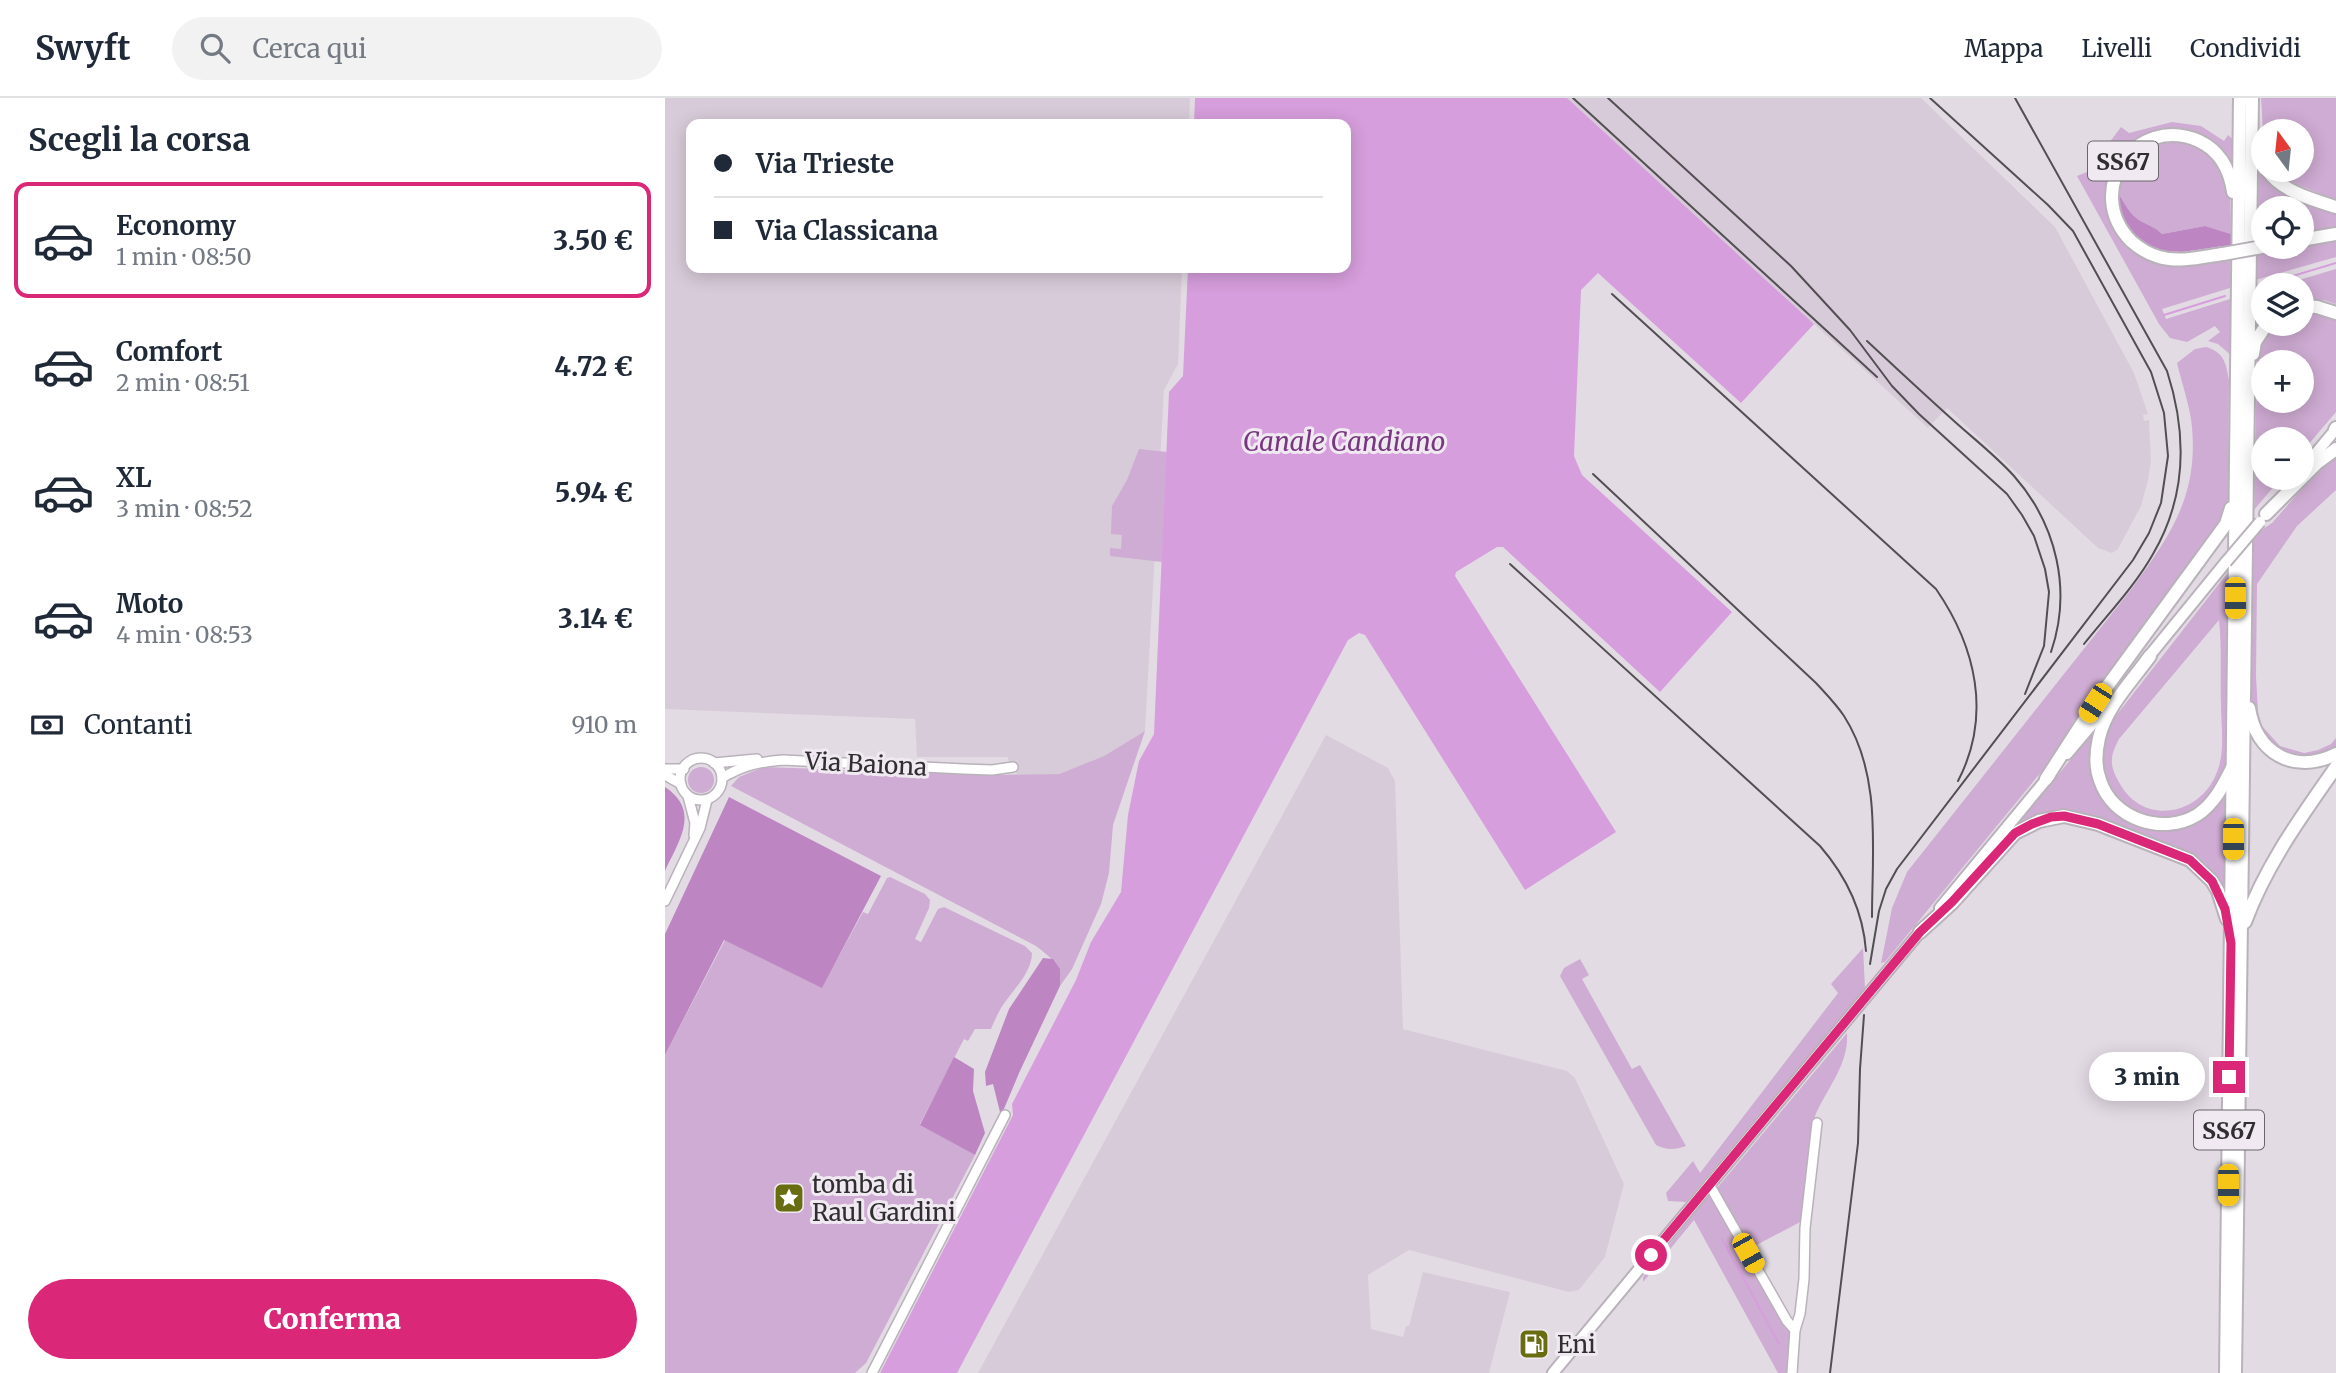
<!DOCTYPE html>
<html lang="it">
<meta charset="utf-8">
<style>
body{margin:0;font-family:Merriweather,serif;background:#f2f2f3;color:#1f2937;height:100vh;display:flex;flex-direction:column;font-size:26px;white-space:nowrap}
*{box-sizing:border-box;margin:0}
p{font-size:23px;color:#747a83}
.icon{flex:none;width:38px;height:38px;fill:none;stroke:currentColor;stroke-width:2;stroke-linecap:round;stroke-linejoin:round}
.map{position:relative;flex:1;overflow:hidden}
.panel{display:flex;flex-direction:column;background:#fff;width:665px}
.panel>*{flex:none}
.banner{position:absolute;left:21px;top:21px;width:665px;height:154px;border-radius:14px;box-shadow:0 4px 18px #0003;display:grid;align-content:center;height:154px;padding:0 28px;background:#fff}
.needle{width:46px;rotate:345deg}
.controls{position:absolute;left:1586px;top:21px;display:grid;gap:14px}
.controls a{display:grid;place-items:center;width:63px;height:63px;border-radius:50%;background:#fff;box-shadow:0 4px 18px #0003;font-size:35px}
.end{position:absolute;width:32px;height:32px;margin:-16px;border:9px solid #db2777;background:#fff;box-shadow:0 0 0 4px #fff}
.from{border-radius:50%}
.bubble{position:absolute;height:49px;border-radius:24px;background:#fff;box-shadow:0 4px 18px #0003;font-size:23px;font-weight:800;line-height:49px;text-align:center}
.car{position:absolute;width:21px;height:42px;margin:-21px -10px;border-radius:9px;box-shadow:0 0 5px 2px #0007;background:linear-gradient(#f5c518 24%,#345 0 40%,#f5c518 0 76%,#345 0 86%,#f5c518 0)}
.banner b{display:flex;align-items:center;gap:24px;height:66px;font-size:26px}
.banner b+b{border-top:2px solid #e0e1e3}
.banner i{width:18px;height:18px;background:#1f2937}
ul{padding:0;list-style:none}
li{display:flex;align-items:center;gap:21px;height:116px;margin:0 14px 10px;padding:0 14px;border:4px solid transparent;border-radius:14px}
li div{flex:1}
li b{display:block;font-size:26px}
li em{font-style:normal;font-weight:800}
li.active{border-color:#db2777}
li>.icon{width:63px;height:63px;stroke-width:1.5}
h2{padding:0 28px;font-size:32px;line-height:84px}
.pay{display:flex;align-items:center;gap:18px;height:77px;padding:0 28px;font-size:26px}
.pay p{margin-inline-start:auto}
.primary-button{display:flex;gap:14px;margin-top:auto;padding:14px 28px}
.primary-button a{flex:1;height:80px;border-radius:42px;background:#db2777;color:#fff;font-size:28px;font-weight:800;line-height:80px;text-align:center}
header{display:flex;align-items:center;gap:42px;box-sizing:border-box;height:98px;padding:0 35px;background:#fff;border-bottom:2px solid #e0e1e3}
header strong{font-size:33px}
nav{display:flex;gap:38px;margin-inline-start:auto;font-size:24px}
.search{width:490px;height:63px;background:#f2f2f3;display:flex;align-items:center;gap:18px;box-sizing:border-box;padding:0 24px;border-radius:38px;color:#747a83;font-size:26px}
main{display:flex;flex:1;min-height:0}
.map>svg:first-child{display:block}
.built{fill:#d8cbd9}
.green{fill:#cfacd3;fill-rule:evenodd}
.forest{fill:#bd86c3}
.water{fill:#d69edc}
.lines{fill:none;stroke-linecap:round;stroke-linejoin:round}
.stream{stroke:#d69edc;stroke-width:2}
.minor-casing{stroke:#b9b2ba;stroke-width:12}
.major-casing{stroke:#b9b2ba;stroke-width:14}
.highway-casing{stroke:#b9b2ba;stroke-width:16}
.minor{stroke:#fff;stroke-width:9}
.major{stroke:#fff;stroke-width:10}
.highway{stroke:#fff;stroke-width:12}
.rail{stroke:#524f53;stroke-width:2}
.major-bridge-casing{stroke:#b9b2ba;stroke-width:14;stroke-linecap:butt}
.highway-bridge-casing{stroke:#b9b2ba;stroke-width:16;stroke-linecap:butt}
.major-bridge{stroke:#fff;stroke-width:10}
.highway-bridge{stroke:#fff;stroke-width:12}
.route{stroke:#db2777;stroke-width:9}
.labels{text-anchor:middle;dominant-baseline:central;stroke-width:6;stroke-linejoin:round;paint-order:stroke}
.shield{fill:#f0e9f1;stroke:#6a666b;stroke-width:2}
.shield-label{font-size:23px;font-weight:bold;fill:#302e31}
.street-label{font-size:24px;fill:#302e31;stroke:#f0e9f1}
.poi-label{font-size:24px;fill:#302e31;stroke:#f0e9f1;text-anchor:start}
.water-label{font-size:26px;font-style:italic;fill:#793782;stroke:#f0e9f1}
</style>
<header>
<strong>Swyft</strong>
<div class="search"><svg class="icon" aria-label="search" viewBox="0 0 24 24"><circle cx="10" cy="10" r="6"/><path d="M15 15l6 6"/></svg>Cerca qui</div>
<nav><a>Mappa</a><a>Livelli</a><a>Condividi</a></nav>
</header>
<main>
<section class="panel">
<h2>Scegli la corsa</h2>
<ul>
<li class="active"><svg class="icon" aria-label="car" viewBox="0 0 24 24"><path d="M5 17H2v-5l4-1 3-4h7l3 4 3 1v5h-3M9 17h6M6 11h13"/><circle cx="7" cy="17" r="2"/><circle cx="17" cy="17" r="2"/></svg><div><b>Economy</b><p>1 min · 08:50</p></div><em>3.50 €</em></li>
<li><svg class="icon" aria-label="car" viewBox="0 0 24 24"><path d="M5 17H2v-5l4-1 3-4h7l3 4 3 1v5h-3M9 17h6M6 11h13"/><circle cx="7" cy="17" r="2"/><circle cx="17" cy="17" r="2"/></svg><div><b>Comfort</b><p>2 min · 08:51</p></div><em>4.72 €</em></li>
<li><svg class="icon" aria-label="car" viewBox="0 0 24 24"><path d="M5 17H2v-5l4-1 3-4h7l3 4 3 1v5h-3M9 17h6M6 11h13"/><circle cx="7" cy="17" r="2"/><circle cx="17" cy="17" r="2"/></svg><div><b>XL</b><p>3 min · 08:52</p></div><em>5.94 €</em></li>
<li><svg class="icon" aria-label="car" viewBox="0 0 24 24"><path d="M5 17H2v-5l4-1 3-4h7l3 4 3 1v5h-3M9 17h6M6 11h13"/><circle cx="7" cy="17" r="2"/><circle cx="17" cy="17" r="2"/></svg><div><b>Moto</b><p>4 min · 08:53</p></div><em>3.14 €</em></li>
</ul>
<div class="pay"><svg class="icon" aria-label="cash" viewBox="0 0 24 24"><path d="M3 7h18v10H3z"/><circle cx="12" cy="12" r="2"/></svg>Contanti<p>910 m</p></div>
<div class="primary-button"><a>Conferma</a></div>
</section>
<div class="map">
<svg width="1671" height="1275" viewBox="0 0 1671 1275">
<rect width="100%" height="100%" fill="#e3dbe4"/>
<g class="built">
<polygon points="0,0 525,0 524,26 26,26 26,170 517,170 513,266 499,292 480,633 439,658 394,676 353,678 342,659 252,659 250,621 0,611"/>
<polygon points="902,0 1256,0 1390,129 1469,275 1483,316 1478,317 1479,323 1484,322 1486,362 1483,382 1476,408 1453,451 1447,455 1433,450 1282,310 1263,330"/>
<polygon points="661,637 723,670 730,683 738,931 902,973 910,980 959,1086 940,1159 914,1192 904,1194 744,1152 703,1177 706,1231 738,1239 741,1228 744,1228 758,1174 845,1194 824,1275 313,1275"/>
</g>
<g class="green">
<polygon points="1596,0 1671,0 1671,102 1618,81 1610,72 1636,72 1636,33 1598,33"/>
<path d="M1507,24L1536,28L1559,43L1563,37L1570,43L1569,72C1559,53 1538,31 1514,33C1503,34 1468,54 1455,60L1446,124L1454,137L1467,152L1482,160L1565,159V190L1497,211L1501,221L1565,201L1567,258L1553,246L1543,243L1555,234L1550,228L1522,244L1505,240L1494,226L1412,78L1422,74L1438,52L1443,56L1448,49L1444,45L1456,29L1464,35Z"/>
<path d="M1509,40L1545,52L1565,84L1566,136L1540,128L1497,136C1489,127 1476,126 1468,117C1461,110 1457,100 1451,92L1456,75L1480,48Z"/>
<polygon points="1592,62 1598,74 1671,113 1671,132 1636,137 1636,110 1598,110 1598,142 1591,143"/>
<polygon points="1671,140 1671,159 1590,182 1590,153 1618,149 1636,149 1636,146"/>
<polygon points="1671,171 1671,206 1659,202 1636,202 1636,187 1617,187"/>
<polygon points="1598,193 1598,223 1590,233 1591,195"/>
<path d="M1636,212L1671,218V314L1636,355V341H1598V380H1616L1589,412L1592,263L1594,243L1607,226H1636ZM1598,264H1636V303H1598Z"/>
<path d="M1541,249C1559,254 1561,265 1564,282L1563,401L1554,428L1409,623L1386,662L1220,864L1216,865L1227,810L1242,774L1468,489C1506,436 1533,398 1527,329C1525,308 1517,286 1512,265L1530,251Z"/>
<polygon points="474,351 502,354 497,464 445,458 445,450 456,451 457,437 446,436 447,408 462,382"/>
<polygon points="1671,357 1671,392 1632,428 1592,486 1591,578 1593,614 1597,628 1615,648 1639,655 1653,652 1666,646 1671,640 1671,651 1658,658 1625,658 1604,645 1587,615 1585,446 1595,433 1607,425 1663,361"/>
<path d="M1567,469L1563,655C1557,702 1512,739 1467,712C1455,705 1443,695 1438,681C1431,664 1438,645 1443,628ZM1554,522C1557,549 1555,579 1556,607C1556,627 1560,652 1553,671C1539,716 1480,730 1455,686C1451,679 1446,670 1447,661C1447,655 1451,647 1454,641Z"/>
<path d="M480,633L448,727L444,775L436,806L407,871L395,888C394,865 389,862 371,848L66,688L74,679L99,669L327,677L394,676L439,658Z"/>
<path d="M1429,633C1419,677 1435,687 1460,719L1521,725L1565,683L1562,802C1555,787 1548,773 1535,762C1514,746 1418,712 1392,714C1379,714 1367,719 1355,723Z"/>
<circle cx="36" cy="682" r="13"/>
<path d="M225,779L260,796L265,802L264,810L250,841L256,844L273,811L279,809L360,848L367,855C367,875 346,894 336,910C332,917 329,924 326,931H310L303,943L299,941L255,1026L310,1057L201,1265L190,1275H0V957L60,842L157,889L198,814L203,816L222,780Z"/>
<polygon points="1198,850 1200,890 1021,1104 1003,1103 1001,1095 1028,1063 1035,1075 1173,895 1166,886"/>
<path d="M915,861L924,877L917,881L967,971L975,967L1021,1048C1010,1052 1001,1052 991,1047L895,878L899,870Z"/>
<path d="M1182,935C1184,967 1162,990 1150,1018L1137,1123L1084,1151L1052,1090Z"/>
<polygon points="1044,1097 1046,1097 1125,1235 1128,1243 1125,1275 1113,1275 1029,1122 978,1184 978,1179"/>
</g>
<g class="forest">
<path d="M1451,92C1457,100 1461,110 1468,117C1476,126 1489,127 1497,136L1540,128L1566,136V147L1517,154L1487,152L1474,144L1457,125Z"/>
<path d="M0,689C36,713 14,743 0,773Z"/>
<polygon points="64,699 216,778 157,890 59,842 0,957 0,836"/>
<polygon points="378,860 388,861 395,871 395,888 354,975 336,1018 328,986 321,988 320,974 344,911"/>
<polygon points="289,959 309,971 308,993 320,1035 310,1057 255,1027"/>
</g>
<polygon class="water" points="530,0 902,0 1149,226 1076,305 933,175 916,192 909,358 917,377 1067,514 995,594 838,449 832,449 791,474 790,478 951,734 860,792 700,537 694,535 683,542 292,1275 215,1275 348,1017 347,1006 411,882 426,844 456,794 463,717 474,663 489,636 504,294 518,278 523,170 681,170 681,26 529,26"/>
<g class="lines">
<g class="stream">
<polyline points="1594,188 1671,165"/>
<polyline points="1499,217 1560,198"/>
<polyline points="1057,1141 1114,1246"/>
</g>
<g class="minor-casing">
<g id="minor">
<circle cx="36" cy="681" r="21"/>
<polyline points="49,665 92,661"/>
<polyline points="0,671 19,671"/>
<polyline points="0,677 16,686"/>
<path d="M57,680C78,667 94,664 118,662L299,671L327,672L348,669"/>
<polyline points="23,698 30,725 29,737"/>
<polyline points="0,803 35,730 42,702"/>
<polyline points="1044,1086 1122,1223 1130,1232"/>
<polyline points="207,1275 340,1017"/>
<polyline points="1127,1275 1130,1232 1135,1216 1139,1181 1140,1130 1152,1025"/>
</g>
</g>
<g class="major-casing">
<g id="major">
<polyline points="1636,373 1671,331"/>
<polyline points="1481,562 1561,464"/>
<polyline points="1402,656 1446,604"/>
<polyline points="1275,810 1385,677"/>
<polyline points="986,1157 1260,828"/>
<polyline points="888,1275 985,1158"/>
</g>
</g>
<g class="highway-casing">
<g id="highway">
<polyline points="1592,41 1598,64"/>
<path d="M1602,72C1616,93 1648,102 1671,109"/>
<polyline points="1636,142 1671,136"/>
<path d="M1558,156C1537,159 1514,165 1494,159C1483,156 1474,150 1466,143C1417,93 1471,15 1534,43C1555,53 1565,72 1568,94"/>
<polyline points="1636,208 1652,209 1671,215"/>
<polyline points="1588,256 1590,244 1602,226"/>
<polyline points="1670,332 1671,330"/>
<polyline points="1601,416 1652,365 1671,351"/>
<path d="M1485,558C1467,583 1441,609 1434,640C1431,653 1430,669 1435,682C1447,721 1498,738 1532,717C1549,706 1558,688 1567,670"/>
<path d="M1584,610C1591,655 1629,677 1671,656"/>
<polyline points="1381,681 1430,605 1561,426 1566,410"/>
<path d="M1580,824C1601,767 1636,719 1671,669"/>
<polyline points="1255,834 1288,804 1350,735 1374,723 1399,718 1433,726 1525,762 1547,783 1553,793 1562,821"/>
<polyline points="1561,1275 1575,0"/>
<polyline points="1570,1275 1587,0"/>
</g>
</g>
<use href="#minor" class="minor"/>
<use href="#major" class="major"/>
<use href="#highway" class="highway"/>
<g class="rail">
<polyline points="908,0 1212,279"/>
<polyline points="943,0 1126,168 1185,232 1227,288 1254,316 1342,396 1357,417 1369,438 1380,471 1384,494 1379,548 1360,596"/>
<path d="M1350,0L1502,273C1522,335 1522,398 1488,456C1470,488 1442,517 1419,546"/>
<path d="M947,196L1271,491C1311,549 1327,618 1293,683"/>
<path d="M1202,243C1231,270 1260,297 1289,323C1309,341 1331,358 1349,378C1392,427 1407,493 1386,554"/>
<path d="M928,376L1151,585C1161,596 1171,606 1179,618C1217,677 1207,752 1207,819"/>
<path d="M845,466L1155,748C1181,778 1198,813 1201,853"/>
<polyline points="1205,866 1214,813 1221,791 1232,771 1468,462 1484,435 1496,405 1503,358 1499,315 1486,274 1408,133 1383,107 1265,0"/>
<polyline points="1165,1275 1193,1045 1195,971 1199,917"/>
</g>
<g class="major-bridge-casing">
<polyline id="major-bridge" points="1561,464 1595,424"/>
</g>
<g class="highway-bridge-casing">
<polyline id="highway-bridge" points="1558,156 1597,149"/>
</g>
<use href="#major-bridge" class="major-bridge"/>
<use href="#highway-bridge" class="highway-bridge"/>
</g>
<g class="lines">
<polyline class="route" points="986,1157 1255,834 1287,804 1350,735 1367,726 1386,719 1399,718 1433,726 1525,762 1547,783 1560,811 1566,845 1564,979"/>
</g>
<defs>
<g id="sight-square" transform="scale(1.575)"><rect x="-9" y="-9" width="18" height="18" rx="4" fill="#676d10" stroke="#f0e9f1"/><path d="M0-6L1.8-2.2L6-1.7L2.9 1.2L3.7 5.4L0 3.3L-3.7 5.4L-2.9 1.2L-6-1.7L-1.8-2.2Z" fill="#fff"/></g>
<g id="fuel-square" transform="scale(1.575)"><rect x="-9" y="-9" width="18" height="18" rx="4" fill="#676d10" stroke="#f0e9f1"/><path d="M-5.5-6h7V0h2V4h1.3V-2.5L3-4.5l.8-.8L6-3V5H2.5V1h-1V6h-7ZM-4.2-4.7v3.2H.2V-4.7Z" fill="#fff"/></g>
</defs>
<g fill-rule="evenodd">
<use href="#sight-square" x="124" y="1100"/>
<use href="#fuel-square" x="869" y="1246"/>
</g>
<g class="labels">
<g class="shield">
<rect x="1423" y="43.5" width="70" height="39" rx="5"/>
<rect x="1529" y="1012.5" width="70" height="39" rx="5"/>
</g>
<g class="shield-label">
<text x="1458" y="63">SS67</text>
<text x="1564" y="1032">SS67</text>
</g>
<g class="street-label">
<text transform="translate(201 666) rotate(3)">Via Baiona</text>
</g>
<g class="poi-label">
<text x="147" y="1086">tomba di<tspan x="147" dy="28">Raul Gardini</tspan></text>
<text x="892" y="1246">Eni</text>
</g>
<g class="water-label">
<text x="679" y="343">Canale Candiano</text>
</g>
</g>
</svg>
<div class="controls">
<a><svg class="needle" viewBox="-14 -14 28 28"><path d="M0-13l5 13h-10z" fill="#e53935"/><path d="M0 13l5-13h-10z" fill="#747a83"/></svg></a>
<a><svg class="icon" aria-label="locate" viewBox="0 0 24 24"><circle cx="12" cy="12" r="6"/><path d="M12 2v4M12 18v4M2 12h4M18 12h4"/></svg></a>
<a><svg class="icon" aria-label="layers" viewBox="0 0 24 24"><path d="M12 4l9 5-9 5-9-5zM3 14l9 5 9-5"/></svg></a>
<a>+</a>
<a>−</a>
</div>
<i class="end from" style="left:986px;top:1157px"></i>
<i class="end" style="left:1564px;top:979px"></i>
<div class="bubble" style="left:1424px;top:954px;width:116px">3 min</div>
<i class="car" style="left:1570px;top:500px;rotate:180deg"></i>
<i class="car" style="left:1430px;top:605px;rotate:213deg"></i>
<i class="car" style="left:1568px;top:741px;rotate:180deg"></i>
<i class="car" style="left:1563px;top:1087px;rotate:180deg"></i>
<i class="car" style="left:1083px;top:1155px;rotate:151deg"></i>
<div class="banner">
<b><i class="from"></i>Via Trieste</b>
<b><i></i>Via Classicana</b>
</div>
</div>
</main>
